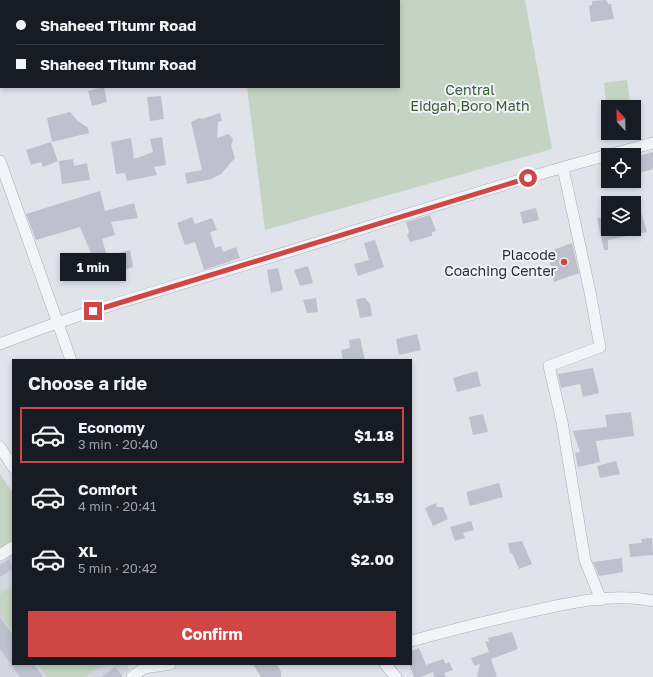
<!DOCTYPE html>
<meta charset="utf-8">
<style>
body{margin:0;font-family:"Golos Text",sans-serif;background:#242831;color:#f1f3f6;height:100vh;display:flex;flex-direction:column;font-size:15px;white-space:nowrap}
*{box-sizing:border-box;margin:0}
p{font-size:13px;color:#9ea1a6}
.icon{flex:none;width:22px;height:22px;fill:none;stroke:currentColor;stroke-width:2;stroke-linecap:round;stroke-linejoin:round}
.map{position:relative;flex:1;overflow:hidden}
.details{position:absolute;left:12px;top:359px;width:400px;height:306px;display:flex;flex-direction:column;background:#171b24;border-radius:0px;box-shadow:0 2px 6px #0003}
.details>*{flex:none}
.hud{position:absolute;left:0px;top:0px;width:400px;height:88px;box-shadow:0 2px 6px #0003;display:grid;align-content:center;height:88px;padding:0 16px;background:#171b24}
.needle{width:26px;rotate:338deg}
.buttons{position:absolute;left:601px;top:100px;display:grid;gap:8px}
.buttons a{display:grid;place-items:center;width:40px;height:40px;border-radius:0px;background:#171b24;box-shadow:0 2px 6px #0003;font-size:20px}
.end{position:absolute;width:18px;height:18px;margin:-9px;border:5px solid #d04644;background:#fff;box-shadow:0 0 0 2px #fff}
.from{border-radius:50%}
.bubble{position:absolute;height:28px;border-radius:0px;background:#171b24;box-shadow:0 2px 6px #0003;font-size:13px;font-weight:700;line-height:28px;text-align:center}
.hud b{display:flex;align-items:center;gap:14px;height:38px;font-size:15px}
.hud b+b{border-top:1px solid #363941}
.hud i{width:10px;height:10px;background:#f1f3f6}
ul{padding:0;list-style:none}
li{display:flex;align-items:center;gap:12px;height:56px;margin:0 8px 6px;padding:0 8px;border:2px solid transparent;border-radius:0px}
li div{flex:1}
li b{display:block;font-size:15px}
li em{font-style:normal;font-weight:700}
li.active{border-color:#d04644}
li>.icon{width:36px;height:36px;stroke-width:1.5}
h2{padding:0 16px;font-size:18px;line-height:48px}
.button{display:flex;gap:8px;margin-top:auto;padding:8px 16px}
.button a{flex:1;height:46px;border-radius:0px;background:#d04644;color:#fff;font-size:16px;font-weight:700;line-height:46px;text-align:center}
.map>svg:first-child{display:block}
.built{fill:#d3d5df}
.green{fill:#c3d4c2}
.building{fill:#bec1cd}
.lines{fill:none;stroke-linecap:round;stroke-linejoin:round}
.minor-casing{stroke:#aaadb7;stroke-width:12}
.major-casing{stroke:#a0a5b5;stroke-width:16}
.minor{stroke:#f3f4f8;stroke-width:11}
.major{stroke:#fff;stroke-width:14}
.route{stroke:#d04644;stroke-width:5}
.poi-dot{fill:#d04644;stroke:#f0f2f7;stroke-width:1.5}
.labels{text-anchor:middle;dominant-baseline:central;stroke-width:4;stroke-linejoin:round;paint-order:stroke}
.park-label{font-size:14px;fill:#375d36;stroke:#f0f2f7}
.poi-label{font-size:14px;fill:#292e41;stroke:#f0f2f7;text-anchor:end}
</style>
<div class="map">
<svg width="653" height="677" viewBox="0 0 653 677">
<rect width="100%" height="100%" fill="#e1e3ea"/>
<polygon class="built" points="13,554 13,664 126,664 130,670 120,677 0,677 0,562"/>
<g class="green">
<polygon points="316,0 525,0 552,149 265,230 247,87 399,87 399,1 308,1"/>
<polygon points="627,80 631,107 608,107 608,118 604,83"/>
<polygon points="0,474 13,493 13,542 0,549"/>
<polygon points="13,584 13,632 0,615 0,594"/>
<polygon points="37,664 105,664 85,677 47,677"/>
</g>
<g class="building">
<polygon points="606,0 608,4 611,4 614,19 591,22 589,6 592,5 592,1"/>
<polygon points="104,87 107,102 92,106 88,91"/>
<polygon points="161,96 164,119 150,121 147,97"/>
<polygon points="70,112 78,121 88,128 89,133 52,142 47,118"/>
<polygon points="220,113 222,121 218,122 217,138 229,134 233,139 231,146 235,158 221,174 211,179 187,184 185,173 202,170 191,122 199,118 202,119"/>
<polygon points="162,137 166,165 154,167 157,175 127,181 125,173 116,174 111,142 131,138 134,159 153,152 150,139"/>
<polygon points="51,142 58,161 43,167 41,162 31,165 26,150"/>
<polygon points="653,152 653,169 639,173 634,157"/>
<polygon points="73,159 74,166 87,163 90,180 62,184 59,161"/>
<polygon points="100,191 105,211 134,203 138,218 111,222 115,235 102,239 107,256 130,250 133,267 116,272 99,272 80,227 36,240 26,214"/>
<polygon points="536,208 539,220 523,224 520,212"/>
<polygon points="640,209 647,232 608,240 608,250 604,250 597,218 608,216 608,229 634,229 634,211"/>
<polygon points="430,215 436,231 432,232 432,236 410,242 407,235 409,232 406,222"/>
<polygon points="192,217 195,224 212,218 217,230 210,232 215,248 221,246 223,252 236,247 240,258 204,270 195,242 185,245 177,223"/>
<polygon points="375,240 384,267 358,276 354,264 369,260 364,243"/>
<polygon points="572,243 579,273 554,282 548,252"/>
<polygon points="308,266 313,283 300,286 294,270"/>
<polygon points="278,268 283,290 271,293 267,270"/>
<polygon points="316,298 318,312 307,313 303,300"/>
<polygon points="361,298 365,298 370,304 372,316 360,318 356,300"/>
<polygon points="417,334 421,350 399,355 396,339"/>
<polygon points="360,338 365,360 343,360 341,350 350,348 349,340"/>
<polygon points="593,368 599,393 583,397 580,384 561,388 558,374"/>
<polygon points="477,371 481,386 457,392 453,378"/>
<polygon points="631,412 634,436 596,441 600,462 578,467 575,453 580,452 573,431 607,427 605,415"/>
<polygon points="483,414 488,432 473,435 469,417"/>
<polygon points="616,461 620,474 600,478 597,466"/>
<polygon points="499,483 503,497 470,506 466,492"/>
<polygon points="436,503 437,507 443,507 448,519 433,526 425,508"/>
<polygon points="471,521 474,530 463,533 465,538 455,541 450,527"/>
<polygon points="652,538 653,555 630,557 629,544 642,543 641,539"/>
<polygon points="522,541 532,564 519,569 512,553 510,554 508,543"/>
<polygon points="622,558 623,572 599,576 593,562"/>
<polygon points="9,559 13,569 0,577 0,565"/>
<polygon points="0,617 13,635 13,664 34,664 43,677 20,677 0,649"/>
<polygon points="512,632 518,649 491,659 497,677 477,677 480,664 474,666 471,658 489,652 485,641 489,642 488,638"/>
<polygon points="419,648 426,665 443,659 446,664 449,662 453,670 444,673 446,677 434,677 433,672 420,677 414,677 409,664 411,664 411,651"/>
<polygon points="253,664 277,664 281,672 281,677 261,677"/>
<polygon points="115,667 123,677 101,677"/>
</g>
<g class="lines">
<g class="minor-casing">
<g id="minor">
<polyline points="608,155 653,143"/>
<polyline points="0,161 71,360"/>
<polyline points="563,168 590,292 600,347 549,366 562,422 585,560 601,600"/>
<path d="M0,344C89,309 183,284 274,256C385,222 495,185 608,155"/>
<polyline points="0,447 13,467"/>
<polyline points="0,555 13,547"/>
<path d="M411,641C448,631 486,621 524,613C564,604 612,592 653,601"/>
<polyline points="385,664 396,677"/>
<polyline points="132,677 144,668 170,664"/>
</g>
</g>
<g class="major-casing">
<g id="major">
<polyline points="29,1 37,0"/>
<polyline points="0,5 1,5"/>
</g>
</g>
<use href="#minor" class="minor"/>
<use href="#major" class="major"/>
</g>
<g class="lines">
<polyline class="route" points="93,311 528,178"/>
</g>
<circle class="poi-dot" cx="564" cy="262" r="4"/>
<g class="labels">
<g class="park-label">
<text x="470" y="89">Central<tspan x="470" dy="16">Eidgah,Boro Math</tspan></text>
</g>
<g class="poi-label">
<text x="556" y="254">Placode<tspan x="556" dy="16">Coaching Center</tspan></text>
</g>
</g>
</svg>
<div class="buttons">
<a><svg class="needle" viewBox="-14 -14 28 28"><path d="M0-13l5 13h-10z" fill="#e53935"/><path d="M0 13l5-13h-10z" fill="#9ea1a6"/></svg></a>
<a><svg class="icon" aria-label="locate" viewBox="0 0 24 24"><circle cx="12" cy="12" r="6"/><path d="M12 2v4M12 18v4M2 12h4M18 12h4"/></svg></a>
<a><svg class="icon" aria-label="layers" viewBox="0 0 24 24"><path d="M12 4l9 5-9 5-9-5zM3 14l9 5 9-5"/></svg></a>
</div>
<i class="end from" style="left:528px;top:178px"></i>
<i class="end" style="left:93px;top:311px"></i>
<div class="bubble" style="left:60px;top:253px;width:66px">1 min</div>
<div class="hud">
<b><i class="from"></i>Shaheed Titumr Road</b>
<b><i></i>Shaheed Titumr Road</b>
</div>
<section class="details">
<h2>Choose a ride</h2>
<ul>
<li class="active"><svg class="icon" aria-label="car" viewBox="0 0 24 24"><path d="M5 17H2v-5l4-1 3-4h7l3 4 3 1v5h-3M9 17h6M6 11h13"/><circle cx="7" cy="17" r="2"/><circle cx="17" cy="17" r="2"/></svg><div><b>Economy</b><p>3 min · 20:40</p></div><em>$1.18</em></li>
<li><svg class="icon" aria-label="car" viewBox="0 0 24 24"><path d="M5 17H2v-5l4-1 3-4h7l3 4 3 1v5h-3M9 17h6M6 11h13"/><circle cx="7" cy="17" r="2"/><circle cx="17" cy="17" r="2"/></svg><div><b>Comfort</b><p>4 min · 20:41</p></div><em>$1.59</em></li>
<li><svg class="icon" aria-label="car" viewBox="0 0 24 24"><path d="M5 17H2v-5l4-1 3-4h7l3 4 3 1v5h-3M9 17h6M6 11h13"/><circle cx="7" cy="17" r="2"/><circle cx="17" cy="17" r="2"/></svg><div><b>XL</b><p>5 min · 20:42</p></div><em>$2.00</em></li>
</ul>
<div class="button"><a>Confirm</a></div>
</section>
</div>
